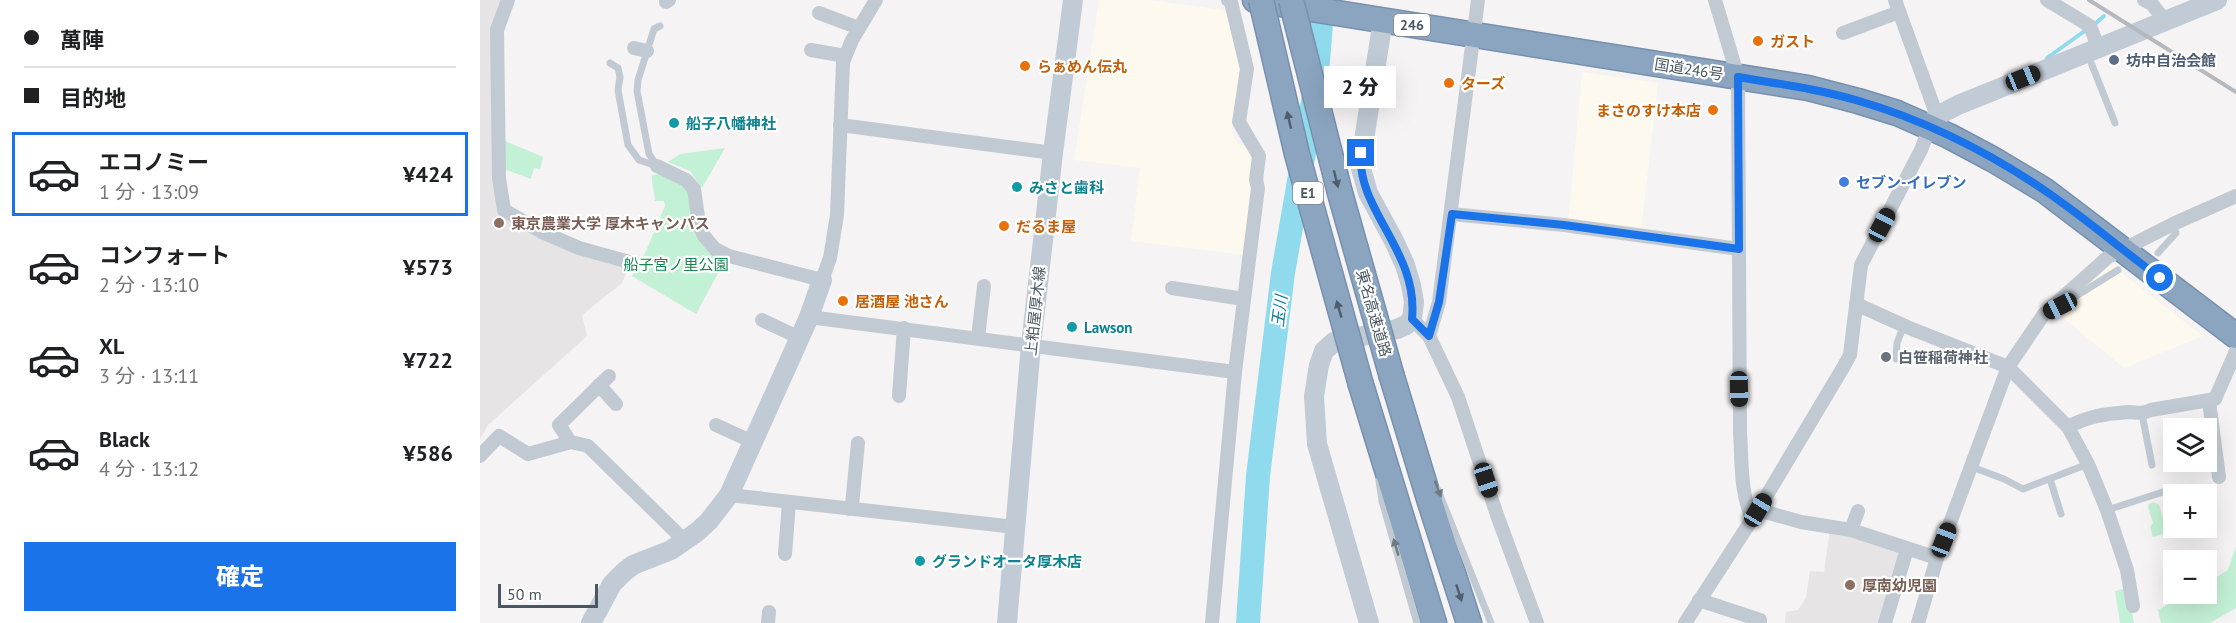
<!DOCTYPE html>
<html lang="ja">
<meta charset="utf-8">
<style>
body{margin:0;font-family:"PT Sans","Noto Sans JP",sans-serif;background:#f6f6f6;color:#202124;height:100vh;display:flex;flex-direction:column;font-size:22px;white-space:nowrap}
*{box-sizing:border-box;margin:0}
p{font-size:20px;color:#757577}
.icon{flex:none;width:33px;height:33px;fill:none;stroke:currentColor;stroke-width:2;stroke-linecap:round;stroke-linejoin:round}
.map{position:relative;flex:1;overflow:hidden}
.panel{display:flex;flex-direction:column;background:#fff;width:480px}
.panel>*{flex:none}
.top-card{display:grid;align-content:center;height:132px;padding:0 24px;background:#fff}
.tools{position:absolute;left:1683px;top:418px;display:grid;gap:12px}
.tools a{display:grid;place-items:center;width:54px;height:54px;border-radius:0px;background:#fff;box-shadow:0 6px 24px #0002;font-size:30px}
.scale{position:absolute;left:18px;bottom:15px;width:100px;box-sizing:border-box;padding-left:6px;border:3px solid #4a5661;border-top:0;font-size:16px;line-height:21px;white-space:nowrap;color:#4a5661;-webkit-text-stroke:4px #fff;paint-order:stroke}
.end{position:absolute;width:27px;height:27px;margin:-14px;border:8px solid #1a73e8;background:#fff;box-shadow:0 0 0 3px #fff}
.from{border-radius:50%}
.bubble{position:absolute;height:42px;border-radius:0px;background:#fff;box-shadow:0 6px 24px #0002;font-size:20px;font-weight:800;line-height:42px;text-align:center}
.car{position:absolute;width:18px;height:36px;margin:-18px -9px;border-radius:8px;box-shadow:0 0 4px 2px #0007;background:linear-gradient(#222 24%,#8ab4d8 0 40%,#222 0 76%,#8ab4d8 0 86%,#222 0)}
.top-card b{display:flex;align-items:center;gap:21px;height:57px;font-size:22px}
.top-card b+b{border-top:2px solid #e0e0e0}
.top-card i{width:15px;height:15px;background:#202124}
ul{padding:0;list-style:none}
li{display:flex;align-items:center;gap:18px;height:84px;margin:0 12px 9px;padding:0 12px;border:3px solid transparent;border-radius:0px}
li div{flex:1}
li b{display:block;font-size:22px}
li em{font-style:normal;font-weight:800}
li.current{border-color:#1a73e8}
li>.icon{width:54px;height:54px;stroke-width:1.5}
.primary-button{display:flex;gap:12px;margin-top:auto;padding:12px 24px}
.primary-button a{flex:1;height:69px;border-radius:0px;background:#1a73e8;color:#fff;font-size:24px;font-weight:800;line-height:69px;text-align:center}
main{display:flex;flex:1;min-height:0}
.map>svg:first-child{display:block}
.commercial{fill:#fdf9ef}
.education{fill:#e6e4e5}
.green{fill:#c3f1d5}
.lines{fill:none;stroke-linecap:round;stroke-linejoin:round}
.stream{stroke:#90daee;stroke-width:4}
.river{stroke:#90daee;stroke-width:24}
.highway-casing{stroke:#7690ad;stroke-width:27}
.lane{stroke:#c1cad2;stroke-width:7}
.street{stroke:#c1cad2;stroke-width:14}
.secondary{stroke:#c1cbd6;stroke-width:20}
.highway{stroke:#8ba5c1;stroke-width:24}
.rail{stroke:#b5b8bd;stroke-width:4}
.highway-bridge-casing{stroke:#7690ad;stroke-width:27;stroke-linecap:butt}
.highway-bridge{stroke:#8ba5c1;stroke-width:24}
.oneway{fill:#505e6b}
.oneway2{fill:#6e7983}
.route{stroke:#1a73e8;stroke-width:8}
.food-dot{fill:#e8710a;stroke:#fff;stroke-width:2}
.service-dot{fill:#5c6f8a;stroke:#fff;stroke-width:2}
.culture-dot{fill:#0f9aa8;stroke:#fff;stroke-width:2}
.shop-dot{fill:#3f7fe0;stroke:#fff;stroke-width:2}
.education-dot{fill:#8d6e63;stroke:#fff;stroke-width:2}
.worship-dot{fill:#6b7280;stroke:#fff;stroke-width:2}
.labels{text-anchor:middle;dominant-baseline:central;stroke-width:4.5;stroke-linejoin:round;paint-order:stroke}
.shield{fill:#fff;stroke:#808990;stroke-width:1.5}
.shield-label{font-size:14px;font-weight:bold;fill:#4a5661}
.food-label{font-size:15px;font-weight:bold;fill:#c56008;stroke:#fff;text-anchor:start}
.service-label{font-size:15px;font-weight:bold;fill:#4e5e75;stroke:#fff;text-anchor:start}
.street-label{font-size:15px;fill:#4a5661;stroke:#fff}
.culture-label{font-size:15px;font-weight:bold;fill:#0d838f;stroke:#fff;text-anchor:start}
.shop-label{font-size:15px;font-weight:bold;fill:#366cbe;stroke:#fff;text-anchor:start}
.education-label{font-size:15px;font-weight:bold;fill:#785e54;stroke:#fff;text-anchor:start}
.park-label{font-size:15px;fill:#17864f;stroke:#fff}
.worship-label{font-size:15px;font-weight:bold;fill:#5b616d;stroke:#fff;text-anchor:start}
.water-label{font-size:16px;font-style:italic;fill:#0c7c9b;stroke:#fff}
</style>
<main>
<section class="panel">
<div class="top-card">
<b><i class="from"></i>萬陣</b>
<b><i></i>目的地</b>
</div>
<ul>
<li class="current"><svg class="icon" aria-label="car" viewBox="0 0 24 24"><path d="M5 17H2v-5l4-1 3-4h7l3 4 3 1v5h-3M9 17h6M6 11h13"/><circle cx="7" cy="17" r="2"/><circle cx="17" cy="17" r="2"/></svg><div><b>エコノミー</b><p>1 分 · 13:09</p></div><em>¥424</em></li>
<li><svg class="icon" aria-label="car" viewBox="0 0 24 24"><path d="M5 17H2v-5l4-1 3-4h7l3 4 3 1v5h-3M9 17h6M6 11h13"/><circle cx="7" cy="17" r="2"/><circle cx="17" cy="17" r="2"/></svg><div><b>コンフォート</b><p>2 分 · 13:10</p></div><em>¥573</em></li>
<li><svg class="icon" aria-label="car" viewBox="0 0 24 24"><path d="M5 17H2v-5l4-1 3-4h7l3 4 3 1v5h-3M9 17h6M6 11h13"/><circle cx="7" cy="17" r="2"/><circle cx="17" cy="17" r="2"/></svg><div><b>XL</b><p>3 分 · 13:11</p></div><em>¥722</em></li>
<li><svg class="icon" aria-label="car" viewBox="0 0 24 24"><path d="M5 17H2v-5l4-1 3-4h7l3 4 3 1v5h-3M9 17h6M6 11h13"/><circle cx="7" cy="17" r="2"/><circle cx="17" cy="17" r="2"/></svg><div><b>Black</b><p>4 分 · 13:12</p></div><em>¥586</em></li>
</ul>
<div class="primary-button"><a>確定</a></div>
</section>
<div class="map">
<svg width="1756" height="623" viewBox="0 0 1756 623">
<rect width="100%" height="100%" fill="#f5f3f3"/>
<g class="commercial">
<polygon points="619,0 670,0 743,10 748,15 760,66 752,134 758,144 766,146 773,154 772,188 765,255 651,241 660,168 594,160"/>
<polygon points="1102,72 1178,83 1161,232 1088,223"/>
<polygon points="1629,266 1634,267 1723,336 1644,368 1578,314"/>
</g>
<g class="education">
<polygon points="0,0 22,0 20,211 149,268 142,283 102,315 107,336 8,425 0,439"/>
<polygon points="1350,529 1418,550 1420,558 1399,623 1305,623 1306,612 1318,610 1326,598 1330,571 1344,572"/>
</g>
<g class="green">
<polygon points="25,141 63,157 60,169 54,168 51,179 24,169"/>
<polygon points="245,148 222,188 210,171 188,162 200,154"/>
<path d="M179,174L208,187C212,215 209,235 234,252L233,257L244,262L216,314L152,276L166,251L185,206L184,201H175C175,191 171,184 172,175Z"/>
<polygon points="1674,502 1679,505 1687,533 1673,537 1670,527 1673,523 1668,507 1669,504"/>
<polygon points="1756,546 1756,608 1730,623 1681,623 1678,610 1707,594 1726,594 1727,583 1748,570"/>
<polygon points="1647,588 1654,623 1640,623 1635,591"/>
</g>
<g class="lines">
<g class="stream">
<polyline points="1615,24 1624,16"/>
<polyline points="1567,58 1606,30"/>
</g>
<polyline class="river" points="768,623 778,476 803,273 836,84 843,0"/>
<g class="highway-casing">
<g id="highway">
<polyline points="775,0 1328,88 1378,101 1417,113 1469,136 1514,160 1564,190 1756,336"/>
<polyline points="912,377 950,502 989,623"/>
<polyline points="881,385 954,623"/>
</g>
</g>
<g class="lane">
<polyline points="1608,55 1635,123"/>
<polyline points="130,63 138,68 140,77 138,90 148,145 159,160 177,166"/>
<polyline points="177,166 169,154 157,91 158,80 174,29 180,26"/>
<polyline points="1678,253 1696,233 1693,224"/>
<polyline points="1580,306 1638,270"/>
<polyline points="1416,359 1417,343 1424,325"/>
<polyline points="1662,414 1672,465"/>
<polyline points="1492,467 1524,479 1543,489 1608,464"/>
<polyline points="1570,479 1581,514"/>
<polyline points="899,481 902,501 937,623"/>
<polyline points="958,490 1011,623"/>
<polyline points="1726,508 1732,511"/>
<polyline points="1627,510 1686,491 1695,495"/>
</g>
<g class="street">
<polyline points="28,0 17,30 19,178 24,210 62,232 99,248 153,263"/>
<polyline points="748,0 751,2 767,69 759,122 779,156 776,180 778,188 755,372"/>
<path d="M1235,0L1258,77L1260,432C1262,461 1260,492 1272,518"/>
<polyline points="1415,0 1457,116"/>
<polyline points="1567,0 1610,26 1618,47"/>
<polyline points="1664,0 1672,4 1685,21"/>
<polyline points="186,2 189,0"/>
<polyline points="339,13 379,28"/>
<polyline points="1363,33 1419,12"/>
<polyline points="154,48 167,51"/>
<polyline points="331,50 365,56"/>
<polyline points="360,125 573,153"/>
<polyline points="177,166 206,180 214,189 219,224 224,236 235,249 249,256 342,280 350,258 357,215 363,62 372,40 396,0"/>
<polyline points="971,214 1084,225 1259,249"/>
<polyline points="692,288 764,299"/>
<polyline points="1376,304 1427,327 1528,367 1588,427 1608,464 1627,510 1647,570 1653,606"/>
<polyline points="329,317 755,372 732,623"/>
<polyline points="932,319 949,336 978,397 1017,515 1057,623"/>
<polyline points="282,320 320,338"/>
<polyline points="949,336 959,302 998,0"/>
<polyline points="498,338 504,286"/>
<polyline points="119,385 136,404"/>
<polyline points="419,396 424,328"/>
<polyline points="1729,401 1739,477"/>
<polyline points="236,425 273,442"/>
<path d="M1588,427C1608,416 1625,414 1648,412C1658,412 1660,415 1671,410L1735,399L1756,351"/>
<polyline points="88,442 87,437 79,425 129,376"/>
<polyline points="0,456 19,436 48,454 91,442 108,446 205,541"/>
<polyline points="249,495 535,527"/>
<polyline points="369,509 372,505 378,443"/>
<polyline points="1278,510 1321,522 1371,530 1457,558"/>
<polyline points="1371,530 1378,511"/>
<polyline points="305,554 309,502"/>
<polyline points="1219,600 1280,620 1280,623"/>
<polyline points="288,623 289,612"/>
<polyline points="1205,623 1278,510 1364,366 1370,355 1381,265 1441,150 1450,127"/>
<polyline points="1405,623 1427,549"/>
<polyline points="1438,623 1457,558 1528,367 1564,314 1628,257 1693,224 1756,196"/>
</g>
<g class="secondary">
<polyline points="1450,127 1457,116 1478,105 1737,0"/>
<polyline points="111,623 132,584 144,572 153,565 191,550 217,532 229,521 249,495 329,317 342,280"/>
<polyline points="527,623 551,345 573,153 593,0"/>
<polyline points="889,623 837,444 834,396 839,365 844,351 854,342 917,329 926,325 932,319 934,302 931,285 925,265 914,241 888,193 880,165 903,20"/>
</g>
<use href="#highway" class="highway"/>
<polyline class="rail" points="1609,0 1756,92"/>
<g class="highway-bridge-casing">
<g id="highway-bridge">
<polyline points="781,0 817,154 881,385"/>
<polyline points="811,0 860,193 912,377"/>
</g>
</g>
<use href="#highway-bridge" class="highway-bridge"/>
</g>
<defs><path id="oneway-solid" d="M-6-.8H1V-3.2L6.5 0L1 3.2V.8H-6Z" transform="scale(1.5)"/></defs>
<g class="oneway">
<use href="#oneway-solid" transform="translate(809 120) rotate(-103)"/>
<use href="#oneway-solid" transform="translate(856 179) rotate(76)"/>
<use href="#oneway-solid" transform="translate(859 309) rotate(-106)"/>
<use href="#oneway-solid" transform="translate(979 593) rotate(72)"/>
</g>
<g class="oneway2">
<use href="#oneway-solid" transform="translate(958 489) rotate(69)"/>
<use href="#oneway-solid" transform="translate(916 547) rotate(-106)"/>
</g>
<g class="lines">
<path class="route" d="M881,153C876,210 939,251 932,319L949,336L959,302L972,214L1084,225L1259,249L1258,77C1299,84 1339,89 1379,101C1444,120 1508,152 1564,190C1604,217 1641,249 1680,278"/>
</g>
<g class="food-dot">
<circle cx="1278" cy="41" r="6"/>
<circle cx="545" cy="66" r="6"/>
<circle cx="969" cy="83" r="6"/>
<circle cx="1233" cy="110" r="6"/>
<circle cx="524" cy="226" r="6"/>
<circle cx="363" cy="301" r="6"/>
</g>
<circle class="service-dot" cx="1634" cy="60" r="6"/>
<g class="culture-dot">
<circle cx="194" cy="123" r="6"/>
<circle cx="537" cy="187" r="6"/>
<circle cx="592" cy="327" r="6"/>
<circle cx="440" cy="561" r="6"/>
</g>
<circle class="shop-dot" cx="1364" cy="182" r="6"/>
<g class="education-dot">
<circle cx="19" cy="223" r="6"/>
<circle cx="1370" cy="585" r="6"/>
</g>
<circle class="worship-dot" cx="1406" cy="357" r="6"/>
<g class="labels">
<g class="shield">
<rect x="914" y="14" width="36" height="22" rx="4.5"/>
<rect x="813" y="182" width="30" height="22" rx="4.5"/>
</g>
<g class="shield-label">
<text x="932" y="25">246</text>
<text x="828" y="193">E1</text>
</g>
<g class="food-label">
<text x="1290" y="41">ガスト</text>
<text x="557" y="66">らぁめん伝丸</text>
<text x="981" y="83">ターズ</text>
<text x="1221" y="110" text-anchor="end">まさのすけ本店</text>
<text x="536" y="226">だるま屋</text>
<text x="375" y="301">居酒屋 池さん</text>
</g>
<g class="service-label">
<text x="1646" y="60">坊中自治会館</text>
</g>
<g class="street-label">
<text transform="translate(1209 69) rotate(9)">国道246号</text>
<text transform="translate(555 311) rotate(-84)">上粕屋厚木線</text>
<text transform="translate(894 313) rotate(74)">東名高速道路</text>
</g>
<g class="culture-label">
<text x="206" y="123">船子八幡神社</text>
<text x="549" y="187">みさと歯科</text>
<text x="604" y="327">Lawson</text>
<text x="452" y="561">グランドオータ厚木店</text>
</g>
<g class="shop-label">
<text x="1376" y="182">セブン-イレブン</text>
</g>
<g class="education-label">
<text x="31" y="223">東京農業大学 厚木キャンパス</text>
<text x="1382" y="585">厚南幼児園</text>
</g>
<g class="park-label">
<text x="196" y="264">船子宮ノ里公園</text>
</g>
<g class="worship-label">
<text x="1418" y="357">白笹稲荷神社</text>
</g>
<g class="water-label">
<text transform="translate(799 311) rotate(-83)">玉川</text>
</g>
</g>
</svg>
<div class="tools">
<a><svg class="icon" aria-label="layers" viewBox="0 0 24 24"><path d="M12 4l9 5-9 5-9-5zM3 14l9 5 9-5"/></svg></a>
<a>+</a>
<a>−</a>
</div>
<div class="scale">50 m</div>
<i class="end from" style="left:1680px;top:278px"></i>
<i class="end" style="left:881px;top:153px"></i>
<div class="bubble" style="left:844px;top:66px;width:72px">2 分</div>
<i class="car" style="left:1543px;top:78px;rotate:68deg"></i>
<i class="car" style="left:1402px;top:225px;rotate:28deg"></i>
<i class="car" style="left:1580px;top:306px;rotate:243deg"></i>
<i class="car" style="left:1259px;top:389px;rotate:179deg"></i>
<i class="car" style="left:1006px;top:480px;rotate:162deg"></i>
<i class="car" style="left:1278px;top:510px;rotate:31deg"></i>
<i class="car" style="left:1464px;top:540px;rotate:21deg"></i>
</div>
</main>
